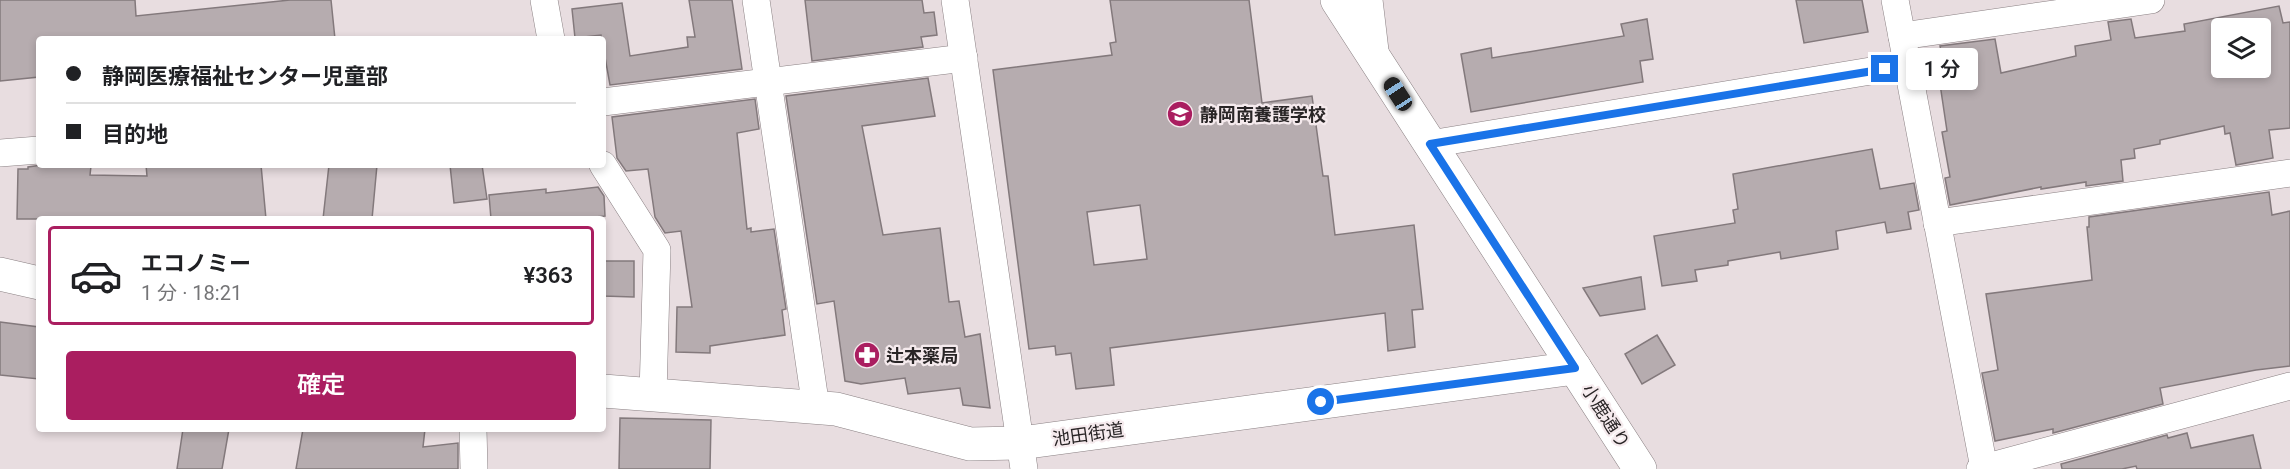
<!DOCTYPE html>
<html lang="ja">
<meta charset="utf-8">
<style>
body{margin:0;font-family:Roboto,"Noto Sans JP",sans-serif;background:#f6f6f6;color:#202124;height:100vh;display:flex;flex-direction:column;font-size:22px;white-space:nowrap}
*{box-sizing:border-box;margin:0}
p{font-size:20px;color:#757577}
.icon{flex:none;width:33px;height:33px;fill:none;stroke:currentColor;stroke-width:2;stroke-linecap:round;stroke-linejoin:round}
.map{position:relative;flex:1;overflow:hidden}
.side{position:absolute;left:36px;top:216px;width:570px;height:216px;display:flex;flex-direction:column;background:#fff;border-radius:6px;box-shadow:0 3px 9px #0003}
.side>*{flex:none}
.top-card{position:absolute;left:36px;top:36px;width:570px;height:132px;border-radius:6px;box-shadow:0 3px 9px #0003;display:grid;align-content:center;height:132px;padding:0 30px;background:#fff}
.tools{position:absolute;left:2211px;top:18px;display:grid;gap:12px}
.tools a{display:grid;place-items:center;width:60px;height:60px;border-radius:6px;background:#fff;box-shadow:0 3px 9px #0003;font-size:30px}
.end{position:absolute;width:27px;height:27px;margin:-14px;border:8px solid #1a73e8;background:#fff;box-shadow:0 0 0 3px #fff}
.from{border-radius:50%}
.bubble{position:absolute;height:42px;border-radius:6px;background:#fff;box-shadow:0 3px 9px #0003;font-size:20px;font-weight:600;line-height:42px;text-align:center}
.car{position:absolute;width:18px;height:36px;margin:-18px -9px;border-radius:8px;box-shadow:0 0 4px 2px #0007;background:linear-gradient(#222 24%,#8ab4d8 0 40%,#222 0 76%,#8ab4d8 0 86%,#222 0)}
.top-card b{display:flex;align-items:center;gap:21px;height:57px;font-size:22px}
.top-card b+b{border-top:2px solid #e0e0e0}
.top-card i{width:15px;height:15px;background:#202124}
ul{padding:10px 0 0;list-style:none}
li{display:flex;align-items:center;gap:18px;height:99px;margin:0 12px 9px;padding:0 18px;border:3px solid transparent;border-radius:6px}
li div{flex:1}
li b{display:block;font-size:22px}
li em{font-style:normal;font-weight:600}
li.selected{border-color:#aa1e60}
li>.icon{width:54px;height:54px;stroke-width:1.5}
.button{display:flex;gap:12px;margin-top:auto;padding:12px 30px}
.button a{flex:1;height:69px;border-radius:6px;background:#aa1e60;color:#fff;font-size:24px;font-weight:600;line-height:69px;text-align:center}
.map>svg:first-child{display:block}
.building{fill:#b6acaf;stroke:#83797c;stroke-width:1.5;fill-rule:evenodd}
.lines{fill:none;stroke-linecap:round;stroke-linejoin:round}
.street-casing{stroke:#8a8083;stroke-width:28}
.secondary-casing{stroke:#8a8083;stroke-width:34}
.street{stroke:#fff;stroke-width:27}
.secondary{stroke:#fff;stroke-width:33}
.route{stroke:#1a73e8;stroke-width:8}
.labels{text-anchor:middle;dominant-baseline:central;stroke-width:4.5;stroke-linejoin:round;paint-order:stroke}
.poi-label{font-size:18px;font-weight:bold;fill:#292526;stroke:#f5eaed;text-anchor:start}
.street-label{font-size:18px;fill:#292526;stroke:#f5eaed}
</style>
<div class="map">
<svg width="2290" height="469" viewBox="0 0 2290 469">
<rect width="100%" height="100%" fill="#e8dde0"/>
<g class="building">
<polygon points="0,0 135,0 136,16 290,0 331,0 335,39 39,39 39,77 0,81"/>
<polygon points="689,0 732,0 742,69 610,85 601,35 575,38 572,9 622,3 630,56 688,47 687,37 695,37"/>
<polygon points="805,0 922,0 924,13 934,12 937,35 921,37 923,47 812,61"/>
<path d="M1110,0H1249L1262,103L1312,96L1323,176H1328L1335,235L1414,225L1423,309L1412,310L1415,347L1388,351L1385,313L1110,348L1114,385L1076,389L1071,353L1056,355L1055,346L1029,349L993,70L1112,55L1110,43L1116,42ZM1140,205L1147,259L1094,265L1087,212Z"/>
<polygon points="1796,0 1862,0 1868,32 1804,43"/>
<path d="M2279,6L2283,23L2290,22V128L2269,130L2273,158L2236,165L2230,133L2225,134L2224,126L2160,140V144L2134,149L2135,158L2121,160L2123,181L2086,186V182L2041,189V187L1950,205L1945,178L1950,177L1942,132L1947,131L1936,57L1942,56L1940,46L1995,39L2001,73L2076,56L2075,46L2111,40L2108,22L2131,19L2135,38L2185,31L2184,24ZM2222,28H2260V68H2222Z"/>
<polygon points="1647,19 1653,59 1640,61 1643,82 1471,112 1461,54 1491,48 1492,58 1624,36 1621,24"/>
<polygon points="928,78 935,116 862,126 883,235 940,228 949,302 959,301 965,337 980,334 990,408 963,405 960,388 908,394 905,378 861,384 845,381 834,301 817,304 786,96"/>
<polygon points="755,99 759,129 737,133 747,229 751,228 751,232 774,229 786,309 782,310 785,335 710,346 710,353 676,352 677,307 692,307 681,231 665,233 655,217 648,169 626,171 617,158 612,117"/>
<polygon points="1872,149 1880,189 1914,183 1919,210 1908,212 1911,229 1887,233 1885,222 1836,231 1838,249 1781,259 1780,252 1728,261 1728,265 1695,270 1697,281 1662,286 1654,236 1735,223 1733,210 1738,209 1733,174"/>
<polygon points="42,165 91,166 90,175 147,176 146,165 261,165 266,219 17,219 18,169 28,169 28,167"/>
<polygon points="329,165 377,165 372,219 323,219"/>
<polygon points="450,165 482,165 487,199 454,203"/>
<polygon points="598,187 604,196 605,216 574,219 491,219 489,195 546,189 546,193"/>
<polygon points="2269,192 2272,215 2290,211 2290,366 2256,370 2160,388 2163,404 2053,433 2053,429 1995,441 1982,373 1998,370 1986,294 2092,280 2087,227 2089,227 2089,217"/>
<polygon points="603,261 634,261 634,297 603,296"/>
<polygon points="1641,277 1645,309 1600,316 1583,288"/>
<polygon points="0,322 39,327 39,379 0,375"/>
<polygon points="1657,335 1675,365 1642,384 1625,354"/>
<polygon points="620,418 711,420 710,469 619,469"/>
<polygon points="183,429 229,429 222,469 177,469"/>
<polygon points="303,429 425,429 423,447 458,443 458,469 296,469"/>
<polygon points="2187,433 2191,448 2253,435 2261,469 2137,469 2136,466 2122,469 2062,469 2061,464 2167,435 2168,438"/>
</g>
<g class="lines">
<g class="street-casing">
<g id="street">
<polyline points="544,0 551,39"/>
<polyline points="756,0 816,408"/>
<polyline points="955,0 1024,469"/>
<polyline points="1369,0 1376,59"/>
<polyline points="1895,0 1984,468"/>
<polyline points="1902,36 2151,0"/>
<polyline points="603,102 964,58"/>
<polyline points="1430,144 1907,65"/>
<polyline points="0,153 39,150"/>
<polyline points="603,165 657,250 653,395"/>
<polyline points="1937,223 2290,173"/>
<polyline points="473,429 474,469"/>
<polyline points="1980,469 2290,386"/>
</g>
</g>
<g class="secondary-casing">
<g id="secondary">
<polyline points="1337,0 1640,469"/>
<polyline points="0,274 39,283"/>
<polyline points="603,391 836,409 970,444 1021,443 1575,368"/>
</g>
</g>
<use href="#street" class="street"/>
<use href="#secondary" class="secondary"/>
</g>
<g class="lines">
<polyline class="route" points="1321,402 1575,368 1430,144 1885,69"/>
</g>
<defs>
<g id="school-disc" transform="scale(1.35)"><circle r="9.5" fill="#aa1e60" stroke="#f5eaed"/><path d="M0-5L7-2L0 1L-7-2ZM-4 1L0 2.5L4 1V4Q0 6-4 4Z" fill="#fff"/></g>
<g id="pharmacy-disc" transform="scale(1.35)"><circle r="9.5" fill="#aa1e60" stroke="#f5eaed"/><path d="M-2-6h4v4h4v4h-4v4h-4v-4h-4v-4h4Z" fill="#fff"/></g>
</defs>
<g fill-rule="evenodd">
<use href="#school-disc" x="1180" y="114"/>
<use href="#pharmacy-disc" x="867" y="355"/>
</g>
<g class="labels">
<g class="poi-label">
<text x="1200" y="114">静岡南養護学校</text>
<text x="886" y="355">辻本薬局</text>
</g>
<g class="street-label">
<text transform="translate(1606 416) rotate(57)">小鹿通り</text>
<text transform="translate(1088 434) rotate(-8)">池田街道</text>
</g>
</g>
</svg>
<div class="tools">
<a><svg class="icon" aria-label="layers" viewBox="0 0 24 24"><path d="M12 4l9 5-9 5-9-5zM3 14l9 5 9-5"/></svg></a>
</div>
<i class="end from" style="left:1321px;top:402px"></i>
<i class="end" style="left:1885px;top:69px"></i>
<div class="bubble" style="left:1906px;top:48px;width:72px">1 分</div>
<i class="car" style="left:1398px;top:94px;rotate:327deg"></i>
<div class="top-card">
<b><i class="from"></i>静岡医療福祉センター児童部</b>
<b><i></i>目的地</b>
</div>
<section class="side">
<ul>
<li class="selected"><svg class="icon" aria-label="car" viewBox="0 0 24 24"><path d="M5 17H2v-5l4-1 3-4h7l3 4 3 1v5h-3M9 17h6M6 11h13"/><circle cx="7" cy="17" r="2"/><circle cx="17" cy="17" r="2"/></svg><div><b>エコノミー</b><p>1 分 · 18:21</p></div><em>¥363</em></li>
</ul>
<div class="button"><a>確定</a></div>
</section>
</div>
